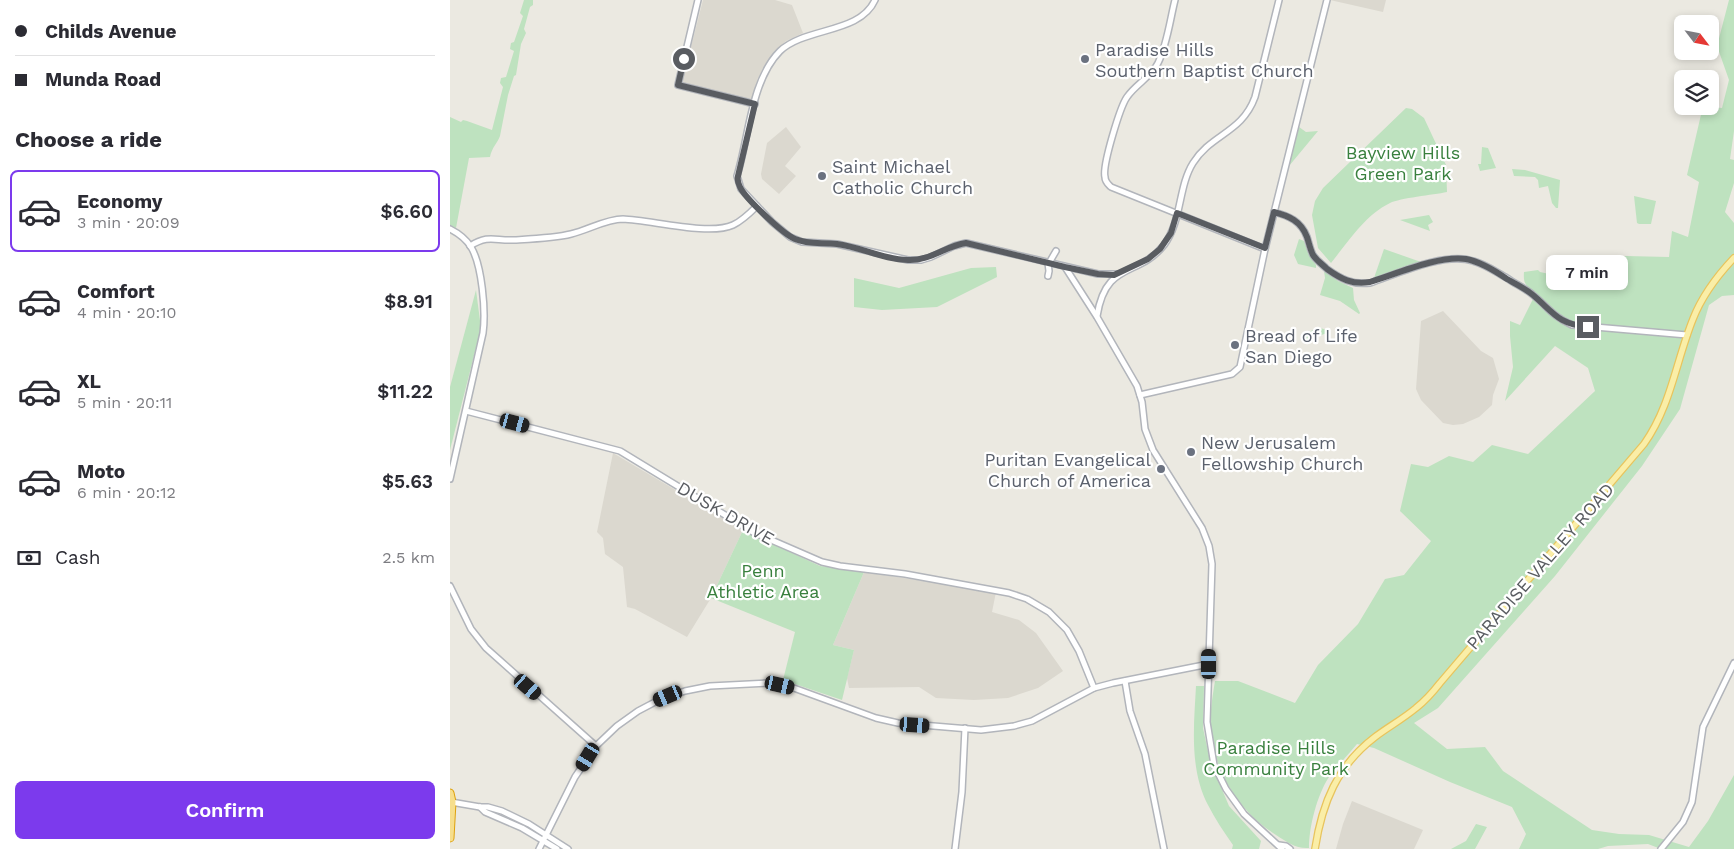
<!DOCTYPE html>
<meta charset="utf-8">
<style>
body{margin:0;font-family:"Work Sans",sans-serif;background:#f7f7f7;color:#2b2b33;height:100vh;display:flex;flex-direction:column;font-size:19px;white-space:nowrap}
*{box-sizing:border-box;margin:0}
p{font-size:16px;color:#7c7c81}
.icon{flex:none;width:28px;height:28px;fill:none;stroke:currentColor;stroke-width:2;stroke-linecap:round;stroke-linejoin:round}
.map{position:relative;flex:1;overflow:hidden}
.side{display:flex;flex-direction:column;background:#fff;width:450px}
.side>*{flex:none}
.banner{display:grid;align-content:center;height:110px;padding:0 15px;background:#fff}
.needle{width:32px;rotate:122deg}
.fabs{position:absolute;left:1224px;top:15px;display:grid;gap:10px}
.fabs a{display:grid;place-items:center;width:45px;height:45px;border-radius:8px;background:#fff;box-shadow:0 2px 8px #0003;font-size:25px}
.end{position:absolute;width:22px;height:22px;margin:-11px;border:6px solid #595c61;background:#fff;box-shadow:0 0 0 2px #fff}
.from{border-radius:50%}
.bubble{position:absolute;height:35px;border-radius:8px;background:#fff;box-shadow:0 2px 8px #0003;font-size:16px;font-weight:600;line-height:35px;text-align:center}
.car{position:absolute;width:15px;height:30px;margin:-15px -8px;border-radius:6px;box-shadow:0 0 4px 1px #0007;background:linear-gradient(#222 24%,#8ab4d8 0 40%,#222 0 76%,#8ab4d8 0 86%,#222 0)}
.banner b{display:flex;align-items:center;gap:18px;height:48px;font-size:19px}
.banner b+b{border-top:1px solid #e1e1e2}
.banner i{width:12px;height:12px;background:#2b2b33}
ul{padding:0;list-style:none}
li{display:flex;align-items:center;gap:15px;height:82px;margin:0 10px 8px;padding:0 5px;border:2px solid transparent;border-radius:8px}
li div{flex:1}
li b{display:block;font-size:19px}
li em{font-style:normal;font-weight:600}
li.selected{border-color:#7c3aed}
li>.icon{width:45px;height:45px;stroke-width:1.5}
h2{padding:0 15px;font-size:22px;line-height:60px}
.pay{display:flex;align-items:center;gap:12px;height:55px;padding:0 15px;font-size:19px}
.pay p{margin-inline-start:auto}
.primary-button{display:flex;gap:10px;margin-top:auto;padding:10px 15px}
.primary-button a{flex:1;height:58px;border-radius:8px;background:#7c3aed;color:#fff;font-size:20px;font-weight:600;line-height:58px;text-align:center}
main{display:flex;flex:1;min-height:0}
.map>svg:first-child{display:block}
.education{fill:#dbd8cf}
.green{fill:#bee2bf}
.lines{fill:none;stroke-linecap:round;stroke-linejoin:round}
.secondary-casing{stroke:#b2b5bb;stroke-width:8}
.primary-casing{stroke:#e8c45d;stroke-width:8}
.highway-casing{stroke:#dea20e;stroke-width:9}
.secondary{stroke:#fff;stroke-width:5}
.primary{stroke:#faeea7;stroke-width:5.5}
.highway{stroke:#f6de8d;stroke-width:7}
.route{stroke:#595c61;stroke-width:6}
.worship-dot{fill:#6b7280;stroke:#fff;stroke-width:2}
.labels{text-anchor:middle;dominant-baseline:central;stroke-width:4.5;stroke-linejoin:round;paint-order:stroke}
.worship-label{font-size:18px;fill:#5b616d;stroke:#fff;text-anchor:start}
.park-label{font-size:18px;fill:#39803e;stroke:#fff}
.street-label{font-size:18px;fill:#595c61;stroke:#fff}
</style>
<main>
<section class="side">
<div class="banner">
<b><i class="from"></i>Childs Avenue</b>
<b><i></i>Munda Road</b>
</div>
<h2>Choose a ride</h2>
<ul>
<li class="selected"><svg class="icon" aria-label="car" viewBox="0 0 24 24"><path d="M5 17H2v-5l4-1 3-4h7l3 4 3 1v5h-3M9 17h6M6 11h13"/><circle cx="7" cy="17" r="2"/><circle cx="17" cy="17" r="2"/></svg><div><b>Economy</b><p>3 min · 20:09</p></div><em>$6.60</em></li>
<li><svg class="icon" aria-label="car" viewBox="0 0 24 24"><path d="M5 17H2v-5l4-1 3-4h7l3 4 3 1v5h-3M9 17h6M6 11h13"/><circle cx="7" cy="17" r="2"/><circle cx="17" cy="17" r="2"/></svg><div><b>Comfort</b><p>4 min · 20:10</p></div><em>$8.91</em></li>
<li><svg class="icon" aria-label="car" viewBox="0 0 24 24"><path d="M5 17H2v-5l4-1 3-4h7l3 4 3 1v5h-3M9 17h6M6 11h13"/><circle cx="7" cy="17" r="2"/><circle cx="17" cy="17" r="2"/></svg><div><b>XL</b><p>5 min · 20:11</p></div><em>$11.22</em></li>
<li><svg class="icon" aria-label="car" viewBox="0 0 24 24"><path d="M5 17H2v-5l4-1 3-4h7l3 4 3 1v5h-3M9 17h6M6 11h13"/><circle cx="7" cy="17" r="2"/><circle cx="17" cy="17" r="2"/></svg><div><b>Moto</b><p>6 min · 20:12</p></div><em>$5.63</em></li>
</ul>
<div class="pay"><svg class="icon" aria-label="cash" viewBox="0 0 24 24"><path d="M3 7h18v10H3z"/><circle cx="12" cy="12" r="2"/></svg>Cash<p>2.5 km</p></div>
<div class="primary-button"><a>Confirm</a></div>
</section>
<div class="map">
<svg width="1284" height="849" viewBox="0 0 1284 849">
<rect width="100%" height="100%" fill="#ebe9e1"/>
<g class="education">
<polygon points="253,0 325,0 342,5 353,33 336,41 325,51 316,63 308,78 302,98 297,99 232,82"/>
<polygon points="880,0 936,0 933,12"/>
<polygon points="336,127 351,147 335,166 346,176 329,194 312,179 311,174 317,143"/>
<polygon points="993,311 1031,351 1043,358 1049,379 1043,395 1042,405 1029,417 1013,424 1003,425 993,423 971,400 966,389 971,321"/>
<polygon points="163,453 293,530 261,598 237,637 185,609 177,607 173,567 155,554 153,538 147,532"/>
<polygon points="414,572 546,592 542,612 569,620 586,633 613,671 588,688 558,698 524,700 486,698 469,687 399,688 397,678 404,650 383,645"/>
<polygon points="902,801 973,830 964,849 886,849 893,824"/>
</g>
<g class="green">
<path d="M74,0H83V5L80,7L74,29L76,33L71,44L66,75L64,76L58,95L50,136C47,144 42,147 40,157L19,158L6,228L0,225V117L11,122L13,120L17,121L42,130L53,87L50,83L51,78L56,77L64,51L60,49L61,43L64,42L73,16L70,13Z"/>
<path d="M1279,0H1284V131L1280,159L1284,160V183L1275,212L1284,223V295L1272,296L1259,305L1230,409L1192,466L1105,576L988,708L964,723L997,749L1035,747L1053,771L1142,830L1169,834L1199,835L1239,847L1258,821L1284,775V849H1211L1198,844L1158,846L1148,849H1069L1076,834L1062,807L1000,782L924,748L907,744C898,755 888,765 879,777C867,795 859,827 859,848C846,849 837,842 826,835C793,814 770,781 762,742C758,723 762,700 765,681H788L845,703L868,665L908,624L935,579L954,575L981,541L950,511L961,464L978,467L999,456L1023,462L1042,445L1078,454L1145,391L1138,368L1105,346L1055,401L1063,367L1060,336V321L1070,325L1086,293C1076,286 1073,284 1074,272L1088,270L1090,272L1104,275L1126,274L1176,256L1219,257L1222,231L1238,237L1249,182L1237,175L1253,106L1272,108L1279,80L1267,46Z"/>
<path d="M956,108L962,109L974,118L996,165L997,192C983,195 950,198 940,203C915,215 898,242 881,263L868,248L862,215L865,201L873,188Z"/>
<polygon points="849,127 856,132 868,131 839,166"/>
<polygon points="1032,147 1038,148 1046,168 1030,171 1028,164 1031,164"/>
<polygon points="1062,169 1075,170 1110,180 1108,208 1106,208 1102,203 1098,186 1089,188 1088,180 1085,177 1064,176"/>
<polygon points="1184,196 1206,201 1201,224 1189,224 1187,223"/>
<polygon points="979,215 983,222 978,225 980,231 950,220"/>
<polygon points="849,239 854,241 859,255 866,265 866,268 848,264 844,255"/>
<polygon points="934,249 971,262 924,278"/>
<polygon points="546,267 547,277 487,307 432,310 404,307 404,278 449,288 521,268"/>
<polygon points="874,271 888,281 903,288 904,300 910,313 909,314 890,301 870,295 875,278"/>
<polygon points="26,290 31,328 0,450 0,387"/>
<polygon points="868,327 879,331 880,332 854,341 852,336"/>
<polygon points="293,530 370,566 414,572 383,645 404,650 392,700 333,680 345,632 261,598"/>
<path d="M746,686H754L753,728L760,761L779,806L811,841L809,849H782L783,845C774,832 765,819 758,805C739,769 744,725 746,686Z"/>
<polygon points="1026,824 1037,827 1025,849 1001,849 1016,841"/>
</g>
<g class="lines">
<g class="secondary-casing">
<g id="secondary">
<polyline points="248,0 228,85 305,104"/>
<path d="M425,0C410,34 355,27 330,51C301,80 299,137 287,176L291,189L322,222L340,237L352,242L387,244L458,260H471L481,257L504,246L516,243L648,274H668"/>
<path d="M725,0C720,20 717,45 708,63C701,77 686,84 677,97C670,107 652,166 655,177C655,182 658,184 661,187L815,249"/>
<path d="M824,212C839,216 851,221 857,237C859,243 860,249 863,255C867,261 872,264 877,269C891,279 902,285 920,283C949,273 994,252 1023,261C1035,264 1046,272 1057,278C1065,284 1075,288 1083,295C1098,307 1102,316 1122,325L1237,335"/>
<path d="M0,229C8,233 16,239 21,247C32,265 36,311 33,333L0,479"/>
<path d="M20,246C39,234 45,241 64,240C81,239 105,238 121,234C138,230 156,219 173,219C201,220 259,236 283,225C292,221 300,213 307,206"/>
<polyline points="599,263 606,251"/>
<polyline points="615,267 647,317 687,386 692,402 695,429 703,450 752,528 759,546 762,564 757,722 764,765 776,789 794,814 832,849"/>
<polyline points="598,276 599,271 598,263"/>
<path d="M647,316C656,260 688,278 714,245C732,221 728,187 743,163C761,134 792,133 805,97L829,0"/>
<polyline points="690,395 782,374 790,367 815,249 877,0"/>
<polyline points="16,411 170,451 303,532 372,562 390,566 455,574 559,593 577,599 599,612 617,630 629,651 644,688"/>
<polyline points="0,586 21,629 36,648 146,746"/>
<polyline points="675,681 680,711 695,754 714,849"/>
<polyline points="1,802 30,807 38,807 52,811 79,824 118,849"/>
<polyline points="30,807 35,812 72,828 107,849"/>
<polyline points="829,845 836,846 840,849"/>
<polyline points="89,849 125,777 146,746 167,726 188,711 207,701 235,691 260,686 317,683 341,687 426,718 448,723 531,730 564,726 582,721 644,688 663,683 759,664"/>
<polyline points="505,849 512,792 515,728"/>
<polyline points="1211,849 1233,822 1242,802 1253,727 1284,663"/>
</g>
</g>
<g class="primary-casing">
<path id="primary" d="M865,849C872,803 887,766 925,737C938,727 953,719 966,708C975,701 983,692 990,683L1194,444C1221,406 1226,361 1243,319C1252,296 1267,276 1284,258"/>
</g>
<g class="highway-casing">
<polyline id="highway" points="0,793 2,802 0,838"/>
</g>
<use href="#secondary" class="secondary"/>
<use href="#primary" class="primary"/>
<use href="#highway" class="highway"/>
</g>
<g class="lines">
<path class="route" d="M234,59L228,85L305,104L288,176C287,180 288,183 290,187C295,198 333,234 345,239C359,245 372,242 387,244C411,247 434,260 458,260C480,261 495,246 516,243L615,267L648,274L664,275L698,259L710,249L721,233L727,213L815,248L824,212C839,216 851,221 857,237C859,243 860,249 863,255C867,261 872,264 877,269C891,279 902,285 920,282C946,274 989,255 1016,259C1031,262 1044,270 1057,279C1066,284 1076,289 1083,295C1104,313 1108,324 1138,327"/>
</g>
<g class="worship-dot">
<circle cx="635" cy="59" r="5"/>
<circle cx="372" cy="176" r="5"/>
<circle cx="785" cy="345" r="5"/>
<circle cx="741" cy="452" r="5"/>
<circle cx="711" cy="469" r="5"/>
</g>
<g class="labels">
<g class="worship-label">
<text x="645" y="49">Paradise Hills<tspan x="645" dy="21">Southern Baptist Church</tspan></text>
<text x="382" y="166">Saint Michael<tspan x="382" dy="21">Catholic Church</tspan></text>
<text x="795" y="335">Bread of Life<tspan x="795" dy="21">San Diego</tspan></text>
<text x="751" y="442">New Jerusalem<tspan x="751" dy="21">Fellowship Church</tspan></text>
<text x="701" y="459" text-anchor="end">Puritan Evangelical<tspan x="701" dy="21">Church of America</tspan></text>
</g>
<g class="park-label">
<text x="953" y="152">Bayview Hills<tspan x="953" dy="21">Green Park</tspan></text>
<text x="313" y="570">Penn<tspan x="313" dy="21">Athletic Area</tspan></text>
<text x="826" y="747">Paradise Hills<tspan x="826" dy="21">Community Park</tspan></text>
</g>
<g class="street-label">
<text transform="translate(276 513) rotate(30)">DUSK DRIVE</text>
<text transform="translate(1090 566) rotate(-49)">PARADISE VALLEY ROAD</text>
</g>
</g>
</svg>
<div class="fabs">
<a><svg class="needle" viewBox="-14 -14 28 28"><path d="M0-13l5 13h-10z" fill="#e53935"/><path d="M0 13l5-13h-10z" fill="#7c7c81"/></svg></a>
<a><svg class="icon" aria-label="layers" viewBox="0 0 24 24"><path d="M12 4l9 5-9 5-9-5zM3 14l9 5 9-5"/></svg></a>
</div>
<i class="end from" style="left:234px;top:59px"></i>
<i class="end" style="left:1138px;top:327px"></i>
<div class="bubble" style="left:1096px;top:255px;width:82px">7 min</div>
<i class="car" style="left:65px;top:423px;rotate:105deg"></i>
<i class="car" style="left:759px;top:664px;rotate:0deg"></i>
<i class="car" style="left:330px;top:685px;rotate:103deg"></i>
<i class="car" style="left:78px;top:687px;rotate:131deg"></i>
<i class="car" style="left:218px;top:696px;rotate:247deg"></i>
<i class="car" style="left:465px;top:725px;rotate:94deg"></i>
<i class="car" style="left:138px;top:757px;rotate:211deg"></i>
</div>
</main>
